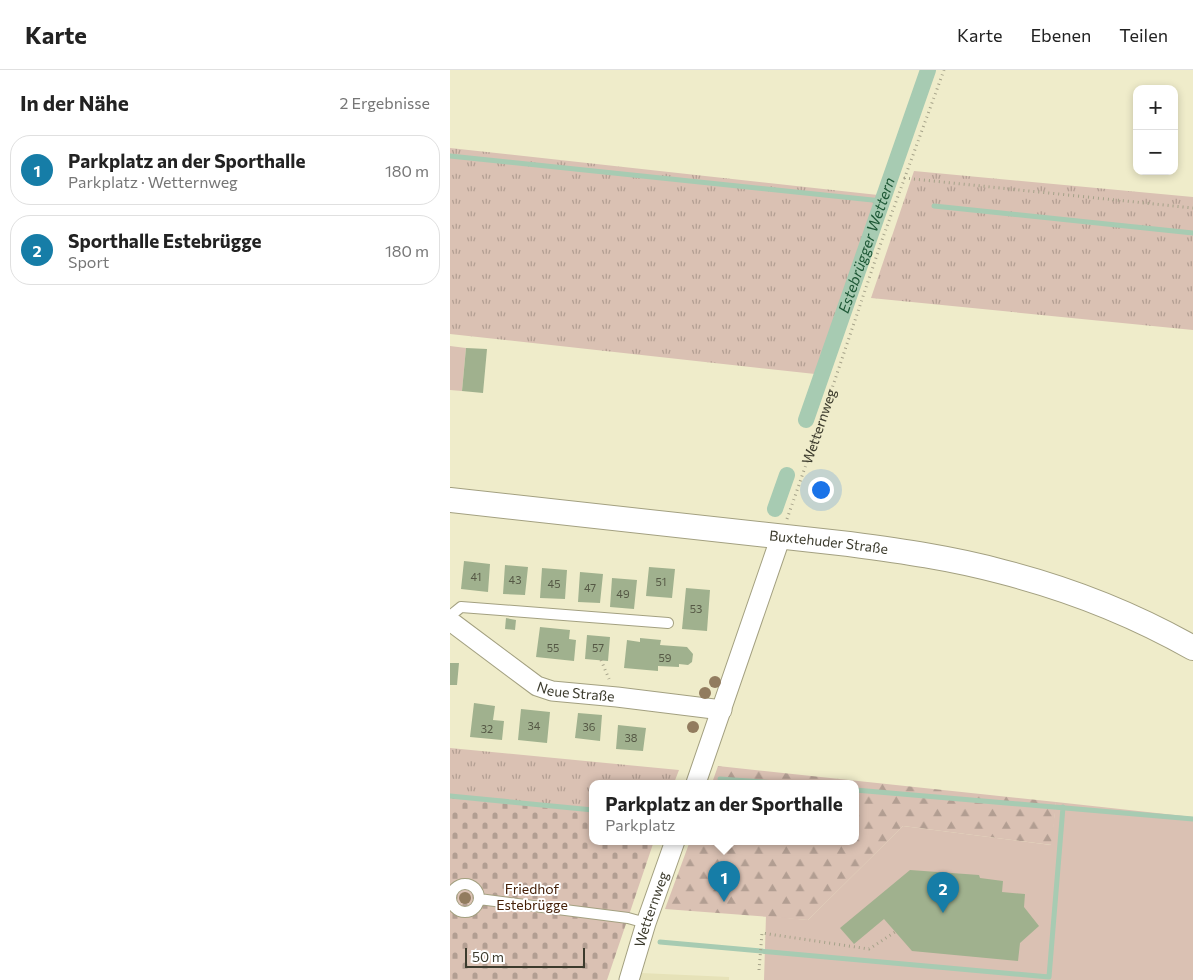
<!DOCTYPE html>
<html lang="de">
<head>
<meta charset="utf-8">
<style>
	:root { --surface:#fff; --page:#f2f2f2; --text:#222; --muted:#767676; --line:#e0e0e0; --accent:#167da7 }
	body { margin:0; font-family:Commissioner,sans-serif; background:var(--page); color:var(--text) }
	.controls { position:absolute; right:15px; top:15px; display:grid; overflow:hidden; border-radius:10px; box-shadow:0 2px 8px #0003 }
	.controls button { width:45px; height:45px; display:grid; place-items:center; padding:0; border:0; border-bottom:1px solid var(--line); background:var(--surface); color:var(--text); font:25px sans-serif }
	.scale { position:absolute; left:15px; bottom:12px; width:120px; box-sizing:border-box; padding-left:5px; border:2px solid #3c3b2d; border-top:0; font-size:14px; line-height:18px; white-space:nowrap; color:#3c3b2d; -webkit-text-stroke:4px #fff; paint-order:stroke }
	.you { position:absolute; left:370px; top:419px; width:18px; height:18px; margin:-12px; border:4px solid #fff; border-radius:50%; background:#1a73e8; box-shadow:0 0 0 8px #1a73e833 }
	.badge { display:grid; place-items:center; width:32px; height:32px; border-radius:50%; background:var(--accent); color:#fff; font-size:16px; font-weight:700 }
	.pin { position:absolute; translate:-50% -41px; filter:drop-shadow(0 1px 2px #0008) }
	.pin::after { content:''; position:absolute; top:26px; width:18px; height:15px; background:inherit; clip-path:polygon(0 0,100% 0,50% 100%) }
	.popup { position:absolute; left:139px; top:710px; width:270px; height:65px; box-sizing:border-box; display:grid; place-content:center; border-radius:10px; background:var(--surface); filter:drop-shadow(0 1px 4px #0005); font-size:16px; white-space:nowrap; color:var(--muted) }
	.popup b { font-size:19px; color:var(--text) }
	.popup::after { content:''; position:absolute; left:50%; top:100%; margin-left:-10px; border:10px solid transparent; border-top-color:var(--surface) }
	.list { margin:0; padding:0; list-style:none }
	h2 { display:flex; justify-content:space-between; align-items:center; height:65px; margin:0; padding:0 20px; font-size:21px }
	h2 small { font-size:16px; font-weight:400; color:var(--muted) }
	.list li { display:grid; grid-template-columns:32px 1fr auto; gap:15px; align-items:center; box-sizing:border-box; height:70px; margin:0 10px 10px; padding:0 10px; border:1px solid var(--line); border-radius:20px }
	.list b { display:block; font-size:19px; white-space:nowrap }
	.list p { margin:0; font-size:16px; white-space:nowrap; color:var(--muted) }
	.list em { font-size:16px; font-style:normal; color:var(--muted) }
	.map { position:relative; flex:none; width:743px; height:910px; overflow:hidden }
	header { display:flex; align-items:center; gap:30px; box-sizing:border-box; height:70px; padding:0 25px; background:var(--surface); border-bottom:1px solid var(--line) }
	header strong { font-size:24px }
	nav { display:flex; gap:28px; margin-inline-start:auto; font-size:18px }
	main { display:flex }
	aside { flex:1; background:var(--surface) }
	.map>svg:first-child { display:block }
	.built { fill:#e6e2b8 }
	.grass { fill:url(#grass-tufts) }
	.forest { fill:url(#forest-firs) }
	.cemetery { fill:url(#cemetery-stones) }
	.green { fill:#dac1b3 }
	.lines { fill:none; stroke-linecap:round; stroke-linejoin:round }
	.stream { stroke:#a7cbb2; stroke-width:5 }
	.canal { stroke:#a7cbb2; stroke-width:16 }
	.building { fill:#a0b18e }
	.service-casing { stroke:#a3a080; stroke-width:12 }
	.minor-casing { stroke:#a3a080; stroke-width:21 }
	.tertiary-casing { stroke:#a3a080; stroke-width:26 }
	.path { stroke:#a5a289; stroke-width:3; stroke-dasharray:1 4; stroke-linecap:butt }
	.service { stroke:#fff; stroke-width:10 }
	.minor { stroke:#fff; stroke-width:19 }
	.tertiary { stroke:#fff; stroke-width:24 }
	.tree { fill:#927c5f }
	.labels { text-anchor:middle; stroke-width:4; stroke-linejoin:round; paint-order:stroke }
	.number-label { font-size:11px; fill:#555845 }
	.street-label { font-size:14px; fill:#3c3b2d; stroke:#fff }
	.park-label { font-size:14px; fill:#452008; stroke:#fff }
	.water-label { font-size:15px; font-style:italic; fill:#1e5836; stroke:#fff }
</style>
</head>
<body>
<header>
<strong>Karte</strong>
<nav><a>Karte</a><a>Ebenen</a><a>Teilen</a></nav>
</header>
<main>
<aside>
<h2>In der Nähe<small>2 Ergebnisse</small></h2>
<ul class="list">
<li><span class="badge">1</span><div><b>Parkplatz an der Sporthalle</b><p>Parkplatz · Wetternweg</p></div><em>180 m</em></li>
<li><span class="badge">2</span><div><b>Sporthalle Estebrügge</b><p>Sport</p></div><em>180 m</em></li>
</ul>
</aside>
<div class="map">
<svg width="743" height="910" viewBox="0 0 743 910">
	<defs>
		<pattern id="grass-tufts" width="24" height="20" patternUnits="userSpaceOnUse" patternTransform="scale(1.25)"><rect width="24" height="20" fill="#dac1b3"/><path d="M3 7l-1-3M5 7V3M7 7l1-3M15 17l-1-3M17 17v-4M19 17l1-3" fill="none" stroke="#b29e92"/></pattern>
		<pattern id="forest-firs" width="22" height="20" patternUnits="userSpaceOnUse" patternTransform="scale(1.25)"><rect width="22" height="20" fill="#dac1b3"/><path d="M5 1l3.5 6h-7zM16 11l3.5 6h-7z" fill="#b29e92"/></pattern>
		<pattern id="cemetery-stones" width="16" height="16" patternUnits="userSpaceOnUse" patternTransform="scale(1.25)"><rect width="16" height="16" fill="#dac1b3"/><path d="M2 7V4a2 2 0 0 1 4 0v3zM10 15v-3a2 2 0 0 1 4 0v3z" fill="#b29e92"/></pattern>
	</defs>
	<rect width="100%" height="100%" fill="#efecca"/>
	<path class="built" d="M191,903L279,907V910H189Z"/>
	<path class="grass" d="M0,78L428,125L365,304L0,264Z
		M464,101L743,127V260L421,228Z
		M0,678L229,700L224,713H143V740L0,726Z"/>
	<path class="forest" d="M268,696L606,732L602,775L453,756L358,850L215,839L240,771H405V713H262Z"/>
	<path class="cemetery" d="M0,726L143,740V771H204L157,910H0Z"/>
	<path class="green" d="M0,276L16,278L12,321L0,320Z
		M606,732L743,747V910H314L316,846L358,850L453,756L601,775Z"/>
	<g class="lines">
		<path class="stream" d="M0,86L432,131
			M484,136L743,163
			M270,709L327,713
			M405,720L743,749
			M0,726L143,740
			M210,872L599,907L613,737"/>
		<g class="canal">
			<path id="s1" d="M356,350L478,0"/>
			<path d="M325,439L337,405"/>
		</g>
	</g>
	<path class="building" d="M16,278L37,279L33,323L12,321Z
		M14,491L40,494L38,522L11,519Z
		M55,495L78,497L75,525L53,524Z
		M199,497L225,499L222,528L196,526Z
		M92,498L117,500L115,529L90,528Z
		M130,502L153,504L150,533L128,532Z
		M162,508L187,510L184,539L160,537Z
		M236,518L260,520L257,561L232,559Z
		M56,548L66,550L65,560L55,559Z
		M90,557L120,560L119,569L126,570L124,591L86,587Z
		M137,565L160,567L158,591L135,589Z
		M190,568L211,570L210,575L237,577L243,584L242,592L238,595L229,594V597L208,596V601L174,598L177,570L190,572Z
		M0,593H9L7,615H0Z
		M24,633L45,636L43,650L54,651L52,670L20,667Z
		M71,639L100,642L97,673L68,670Z
		M128,643L152,645L150,671L125,668Z
		M168,655L196,658L193,681L166,679Z
		M460,800L529,805L530,808L553,811L552,822L575,824L574,837L589,856L570,873L568,891L462,881L434,849L404,874L390,858Z"/>
	<g class="lines">
		<defs>
			<path id="service" d="M0,546L11,537L218,553
				M1 828a14 14 0 1 1 28 0a14 14 0 1 1-28 0Z
				M29,829L178,848L196,853"/>
			<g id="minor">
				<path id="s3" d="M0,551L87,616L102,621L167,627L272,640"/>
				<path d="M246,713L331,466"/>
				<path id="s4" d="M179,910L196,853L225,771"/>
			</g>
			<g id="tertiary">
				<path id="s5" d="M0,430L399,474C451,481 502,488 553,502C619,519 683,544 743,578"/>
			</g>
		</defs>
		<use href="#service" class="service-casing"/>
		<use href="#minor" class="minor-casing"/>
		<use href="#tertiary" class="tertiary-casing"/>
		<g class="path">
			<path d="M454,108L743,138"/>
			<path id="s2" d="M337,449L366,366L432,170L494,0"/>
			<path d="M151,590L159,609"/>
			<path d="M309,900L312,863L419,879L445,862"/>
		</g>
		<use href="#service" class="service"/>
		<use href="#minor" class="minor"/>
		<use href="#tertiary" class="tertiary"/>
	</g>
	<g class="tree">
		<circle cx="265" cy="612" r="6"/>
		<circle cx="255" cy="623" r="6"/>
		<circle cx="243" cy="657" r="6"/>
		<circle cx="15" cy="828" r="6"/>
	</g>
	<g class="labels">
		<g class="number-label">
			<text x="26" y="511">41</text>
			<text x="65" y="514">43</text>
			<text x="211" y="516">51</text>
			<text x="104" y="518">45</text>
			<text x="140" y="522">47</text>
			<text x="173" y="528">49</text>
			<text x="246" y="543">53</text>
			<text x="103" y="582">55</text>
			<text x="148" y="582">57</text>
			<text x="215" y="592">59</text>
			<text x="84" y="660">34</text>
			<text x="139" y="661">36</text>
			<text x="37" y="663">32</text>
			<text x="181" y="672">38</text>
		</g>
		<g class="street-label">
			<text dy="5" stroke="none"><textPath href="#s2" startOffset="98">Wetternweg</textPath></text>
			<text dy="5" stroke="none"><textPath href="#s5" startOffset="381">Buxtehuder Straße</textPath></text>
			<text dy="5" stroke="none"><textPath href="#s3" startOffset="148">Neue Straße</textPath></text>
			<text dy="5" stroke="none"><textPath href="#s4" startOffset="74">Wetternweg</textPath></text>
		</g>
		<g class="park-label">
			<text x="82" y="824">Friedhof<tspan x="82" dy="16">Estebrügge</tspan></text>
		</g>
		<g class="water-label">
			<text dy="5" stroke="none"><textPath href="#s1" startOffset="185">Estebrügger Wettern</textPath></text>
		</g>
	</g>
</svg>
<div class="controls">
<button>+</button>
<button>−</button>
</div>
<div class="scale">50 m</div>
<div class="you"></div>
<div class="pin badge" style="left:274px;top:832px">1</div>
<div class="popup"><b>Parkplatz an der Sporthalle</b>Parkplatz</div>
<div class="pin badge" style="left:493px;top:843px">2</div>
</div>
</main>
</body>
</html>
